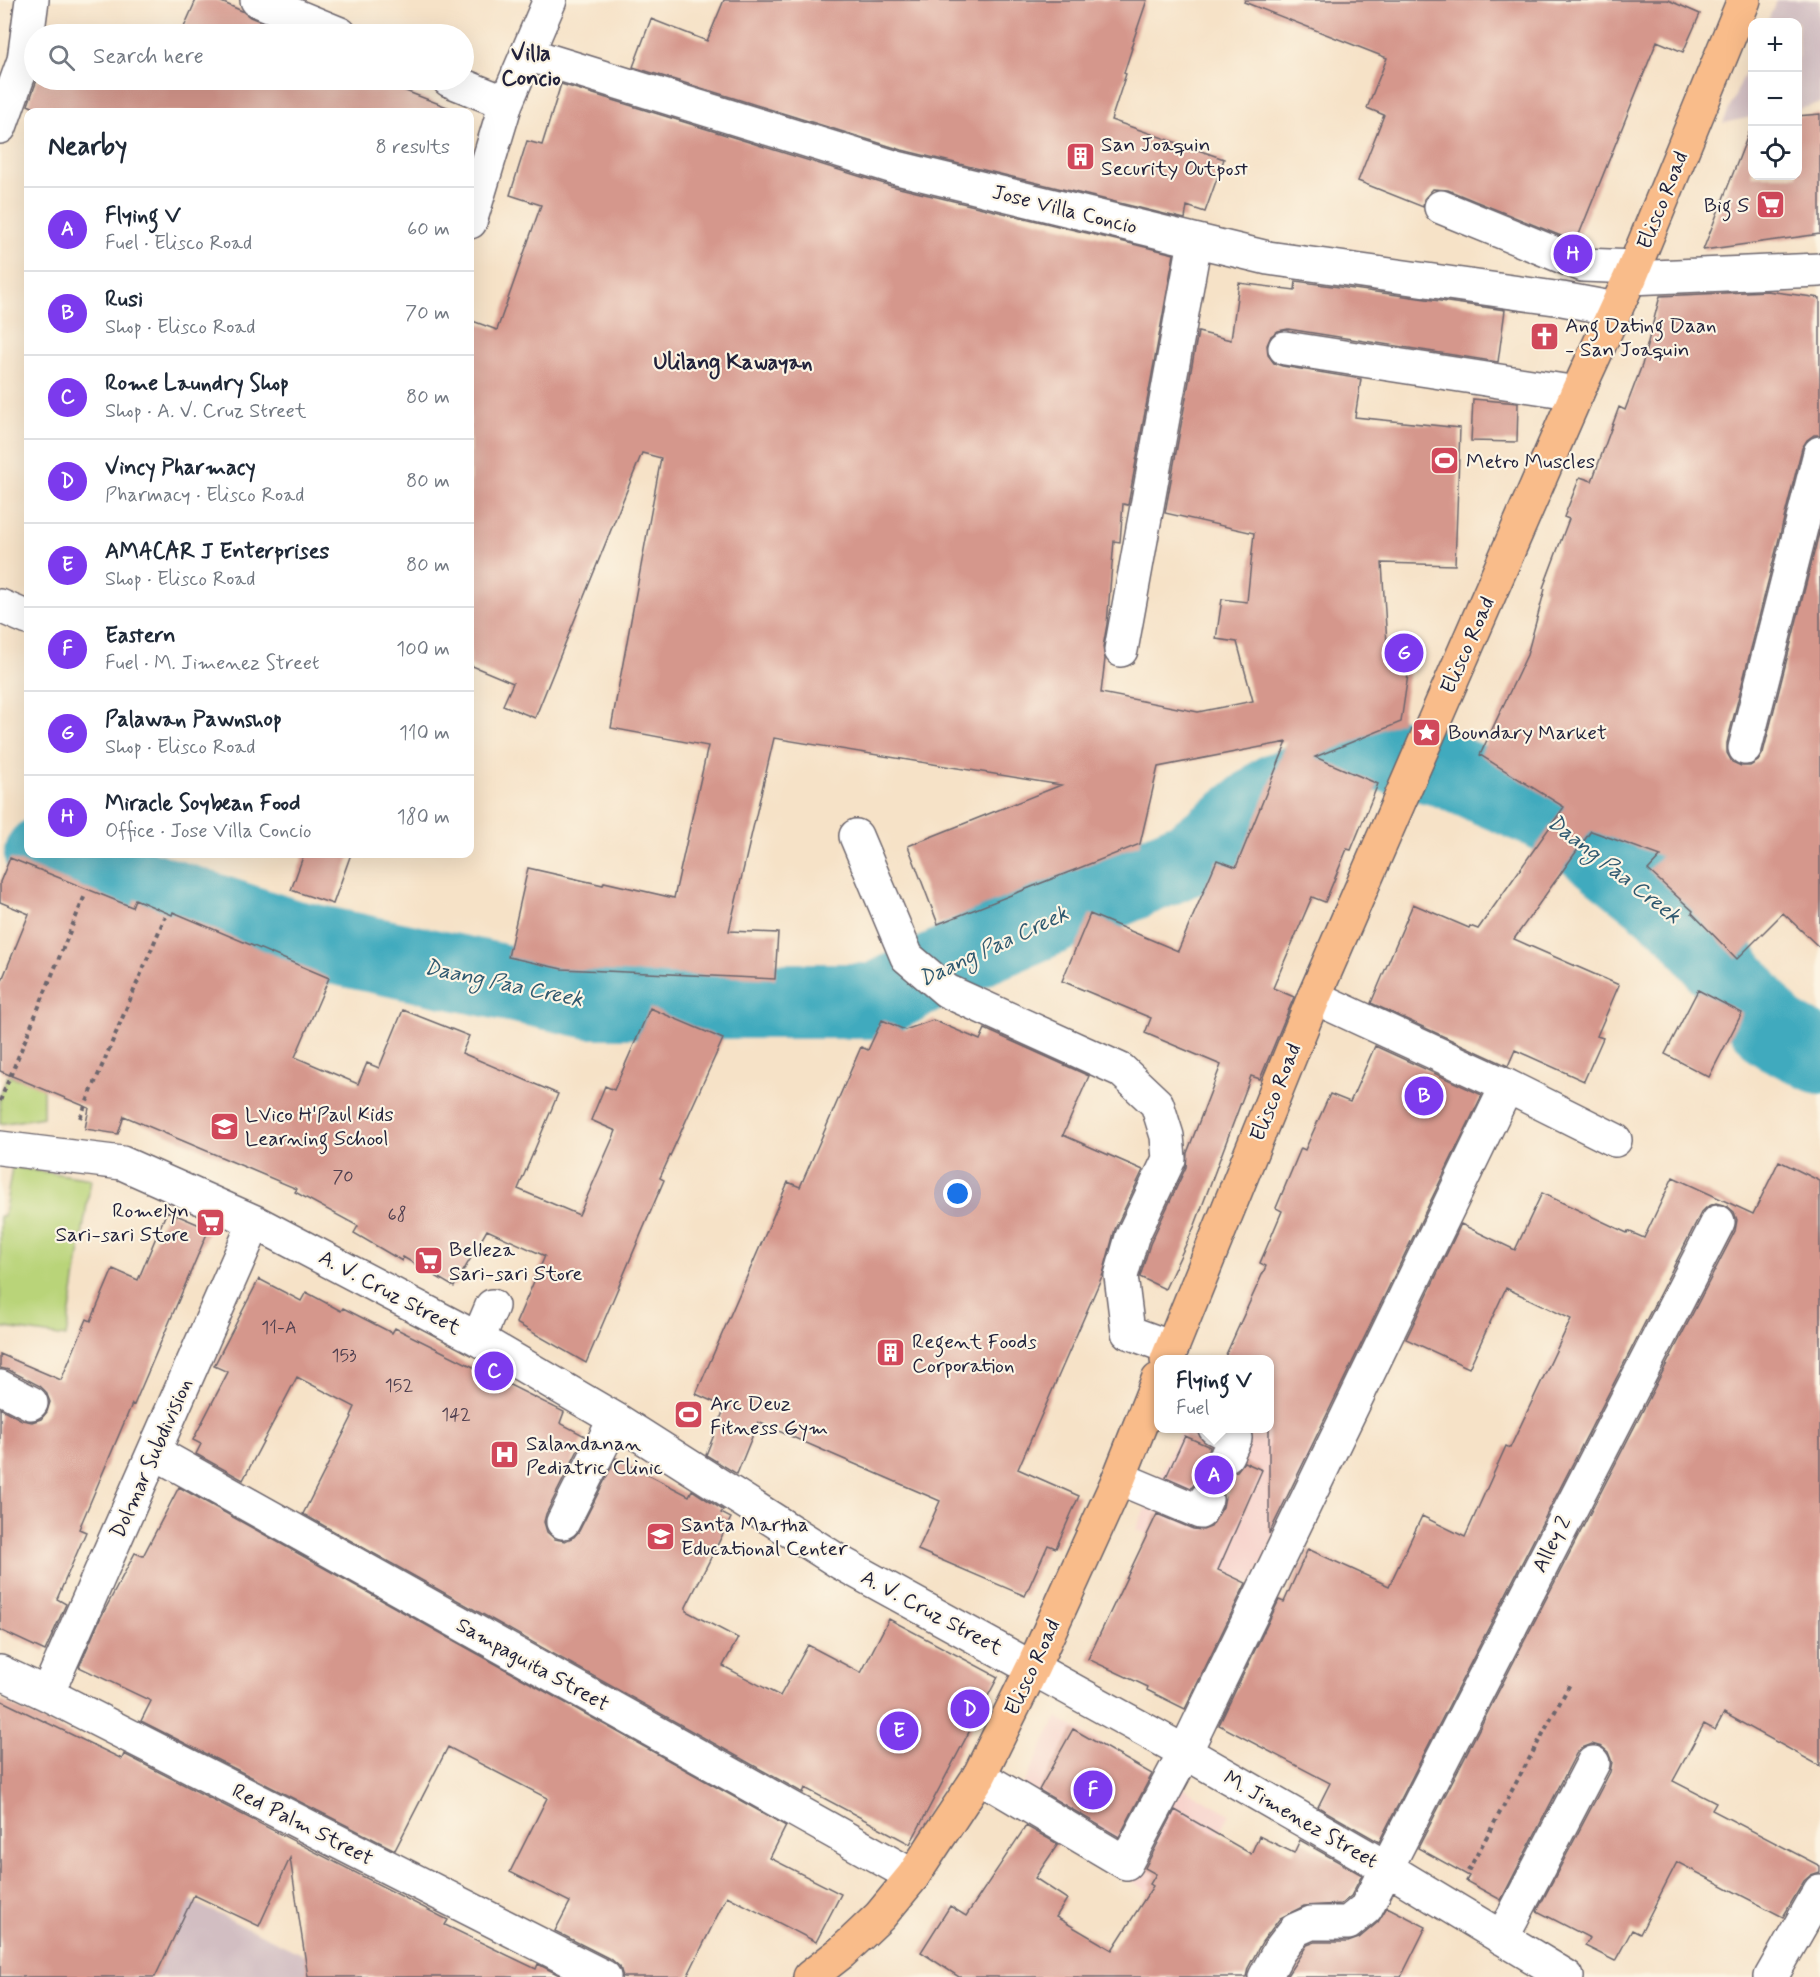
<!DOCTYPE html>
<html lang="en">
<head>
<meta charset="utf-8">
<style>
	:root { --surface:#fff; --page:#f6f6f7; --text:#1f2937; --muted:#747a83; --line:#e0e1e3; --accent:#7c3aed }
	body { margin:0; font-family:Mynerve,sans-serif; background:var(--page); color:var(--text) }
	.controls { position:absolute; right:18px; top:18px; display:grid; overflow:hidden; border-radius:12px; box-shadow:0 6px 24px #0002 }
	.controls button { width:54px; height:54px; display:grid; place-items:center; padding:0; border:0; border-bottom:2px solid var(--line); background:var(--surface); color:var(--text); font:30px sans-serif }
	.you { position:absolute; left:958px; top:1194px; width:21px; height:21px; margin:-15px; border:4px solid #fff; border-radius:50%; background:#1a73e8; box-shadow:0 0 0 9px #1a73e833 }
	.badge { display:grid; place-items:center; width:39px; height:39px; border-radius:50%; background:var(--accent); color:#fff; font-size:20px; font-weight:700 }
	.pin { position:absolute; translate:-50% -50%; border:3px solid #fff; box-shadow:0 2px 6px #0006 }
	.popup { position:absolute; left:1154px; top:1355px; width:120px; height:78px; box-sizing:border-box; display:grid; place-content:center; border-radius:12px; background:var(--surface); filter:drop-shadow(0 2px 4px #0005); font-size:20px; white-space:nowrap; color:var(--muted) }
	.popup b { font-size:22px; color:var(--text) }
	.popup::after { content:''; position:absolute; left:50%; top:100%; margin-left:-12px; border:12px solid transparent; border-top-color:var(--surface) }
	.list { margin:0; padding:0; list-style:none }
	h2 { display:flex; justify-content:space-between; align-items:center; height:78px; margin:0; padding:0 24px; font-size:26px }
	h2 small { font-size:20px; font-weight:400; color:var(--muted) }
	.list li { display:grid; grid-template-columns:39px 1fr auto; gap:18px; align-items:center; box-sizing:border-box; height:84px; padding:0 24px; border-top:2px solid var(--line) }
	.list b { display:block; font-size:22px; white-space:nowrap }
	.list p { margin:0; font-size:20px; white-space:nowrap; color:var(--muted) }
	.list em { font-size:20px; font-style:normal; color:var(--muted) }
	.icon { flex:none; width:33px; height:33px; fill:none; stroke:currentColor; stroke-width:2; stroke-linecap:round; stroke-linejoin:round }
	.map { position:relative; flex:none; width:1820px; height:1977px; overflow:hidden }
	.search { position:absolute; background:var(--surface); box-shadow:0 6px 24px #0002; left:24px; top:24px; width:450px; height:66px; display:flex; align-items:center; gap:15px; box-sizing:border-box; padding:0 21px; border-radius:33px; color:var(--muted); font-size:22px }
	.panel { position:absolute; background:var(--surface); box-shadow:0 6px 24px #0002; left:24px; top:108px; width:450px; height:750px; border-radius:12px }
	.map>svg:first-child { display:block }
	.built { fill:#f7d0ca }
	.industrial { fill:#d2bec2 }
	.green { fill:#b9d479; stroke:#6e7b5a; stroke-width:1.5 }
	.lines { fill:none; stroke-linecap:round; stroke-linejoin:round }
	.river { stroke:#3faabe; stroke-width:76 }
	.building { fill:#d5978c }
	.minor-tunnel { stroke:#ccbcab; stroke-width:33; stroke-dasharray:33 16; stroke-linecap:butt }
	.minor-casing { stroke:#6c656c; stroke-width:36 }
	.major-casing { stroke:#6c656c; stroke-width:36 }
	.path { stroke:#6c656c; stroke-width:4; stroke-dasharray:4.5 4.5; stroke-linecap:butt }
	.minor { stroke:#fff; stroke-width:33 }
	.major { stroke:#f9bc8a; stroke-width:33 }
	.labels { text-anchor:middle; stroke-width:4.5; stroke-linejoin:round; paint-order:stroke }
	.number-label { font-size:18px; fill:#4f3f4f }
	.poi-label { font-size:21px; fill:#22223b; stroke:#fcf5e5; text-anchor:start }
	.street-label { font-size:21px; fill:#22223b; stroke:#fcf5e5 }
	.neighbourhood-label { font-size:22px; font-weight:bold; fill:#22223b; stroke:#fcf5e5 }
	.water-label { font-size:22px; font-style:italic; fill:#2e586f; stroke:#fcf5e5 }
</style>
</head>
<body>
<div class="map">
<svg width="1820" height="1977" viewBox="0 0 1820 1977">
	<rect width="100%" height="100%" fill="#fcf5e5"/>
	<filter id="ink" filterUnits="userSpaceOnUse"><feTurbulence type="fractalNoise" baseFrequency=".0167" numOctaves="2"/><feDisplacementMap in="SourceGraphic" scale="12" xChannelSelector="R" yChannelSelector="G"/><feConvolveMatrix kernelMatrix="1 2 1 2 8 2 1 2 1" color-interpolation-filters="sRGB"/></filter>
	<filter id="wash" filterUnits="userSpaceOnUse"><feTurbulence type="fractalNoise" baseFrequency=".008" numOctaves="4" result="noise"/><feDisplacementMap in="SourceGraphic" scale="24" xChannelSelector="R" yChannelSelector="G"/><feGaussianBlur stdDeviation="1.35" result="paint"/><feColorMatrix in="noise" values="0 0 0 0 0 0 0 0 0 0 0 0 0 0 0 0 0 1.4 0 .05"/><feComposite in="paint" operator="in"/></filter>
	<g filter="url(#wash)">
		<rect width="100%" height="100%" fill="#f6e2c7"/>
		<path class="built" d="M1270,1428L1315,1448L1252,1584L1136,1529L1181,1429Z
			M1057,1718L1230,1814L1177,1909L1012,1807Z"/>
		<path class="industrial" d="M1777,0H1820V104L1798,109V22H1767Z
			M1752,57V117L1723,123Z
			M80,1847L349,1977H17Z"/>
		<path class="green" d="M8,1076L43,1085V1117L0,1124V1095Z
			M12,1167L91,1179L66,1337L0,1327V1216H4Z"/>
		<g class="lines">
			<path class="river" d="M42,854L290,937L591,1001H876L975,950L1193,856L1276,791L1376,751L1446,770L1556,818L1685,921L1775,1033L1820,1056"/>
		</g>
		<g id="blocks">
			<path class="building" d="M196,0H217L242,11L250,17L292,34H181Z
				M724,0H1147L1131,47L1132,48L1124,73L1126,74L1111,120L1224,159L1205,212L1187,206L1185,219L902,150L633,67L651,19L707,41Z
				M1245,0H1668L1700,14L1683,52L1657,41L1576,242L1448,190L1433,189L1424,199L1423,207L1358,181L1384,115L1367,108L1387,58L1244,2Z
				M37,80H377L455,110V112H43L28,105Z
				M561,84L891,186L1174,254L1128,505L1123,504L1120,542L1114,541L1107,624L1103,647L1105,659L1101,693L1198,712L1253,701L1237,642L1216,639L1222,599L1247,602L1254,533L1165,513L1198,332L1231,340L1239,283L1295,290L1296,281L1505,310L1498,362L1288,329L1278,331L1271,336L1267,345L1268,355L1274,363L1282,366L1361,379L1355,417L1460,428L1455,565L1382,563L1387,644L1413,641L1401,722L1315,757L1378,784L1351,850L1347,849L1325,902L1312,897L1273,988L1294,997L1260,1079L1251,1076L1195,1225L1165,1289L1140,1277L1150,1244L1186,1167L1187,1153L1221,1065L1145,1033L1151,1018L1062,981L1090,914L1178,951L1217,860L1236,867L1287,742L1158,767L1140,844L938,924L908,846L1061,785L774,738L729,931L778,933L775,979L562,969L508,957L528,868L603,885L604,882L674,898L708,746L611,728L661,458L642,453L535,718L503,705L513,683L470,665V320L497,330L541,205L510,195L527,141L542,145Z
				M1820,114V234L1703,250L1752,125V176H1797V116Z
				M1767,291L1820,298V435H1814L1807,440L1802,448L1727,743V753L1732,762L1741,766H1750L1758,761L1763,753L1820,529V948L1783,913L1737,959L1692,913L1693,911L1648,870L1661,856L1591,831L1514,939L1619,985L1597,1036L1603,1038L1584,1081L1515,1050L1508,1066L1371,1003L1413,904L1469,928L1470,926L1478,929L1564,807L1480,755L1527,655L1545,589L1543,588L1569,519L1564,517L1580,477L1592,481L1619,407L1625,410L1642,365L1660,296Z
				M1473,399L1518,403L1517,442L1471,441Z
				M304,854H351L333,904L291,890Z
				M10,858L132,907L135,899L172,915L173,912L329,978L295,1057L358,1084L367,1063L379,1068L403,1010L469,1036L462,1053L558,1094L518,1189L579,1215L616,1131L591,1120L605,1086L614,1090L650,1008L723,1039L660,1178L664,1180L586,1363L516,1323L545,1256L487,1230L454,1287L403,1257L402,1261L354,1233L358,1226L295,1192L297,1189L124,1116L118,1134L85,1129L89,1108L0,1071V985L29,914L0,902V882Z
				M1698,990L1742,1013L1709,1077L1665,1054Z
				M882,1020L905,1030L933,1020L980,1040L985,1029L1089,1076L1063,1135L1143,1170L1115,1229L1103,1274L1018,1469L1079,1496L1056,1548L1048,1545L1025,1596L918,1550L940,1501L758,1422L737,1474L706,1455L725,1407L696,1394L788,1182L800,1187L861,1047L868,1050Z
				M1375,1046L1482,1095L1269,1534V1359H1224L1266,1266L1260,1263L1282,1211L1276,1208L1301,1148L1305,1150L1330,1094L1350,1102Z
				M1779,1161L1820,1181V1766L1724,1713L1715,1730L1704,1724L1673,1781L1716,1803L1712,1810L1820,1866V1872L1811,1875L1804,1881L1783,1917L1677,1862L1640,1934L1632,1930L1615,1961L1585,1946L1590,1938L1537,1911L1610,1772L1612,1762L1608,1752L1602,1747L1592,1744L1582,1748L1576,1754L1501,1900L1466,1881L1469,1876L1418,1848L1735,1231L1737,1220L1734,1212L1727,1206L1716,1203L1707,1207L1701,1213L1379,1842L1318,1807L1330,1783L1219,1725L1279,1600L1284,1602L1308,1549L1389,1586L1422,1516L1465,1537L1506,1446L1510,1448L1571,1319L1506,1288L1469,1368L1406,1339L1461,1224L1515,1250L1542,1193L1627,1233L1628,1231L1644,1238L1673,1177L1753,1214Z
				M167,1211L209,1229L134,1405L132,1404L79,1529L86,1532L57,1599L66,1604L45,1651L0,1630V1408L22,1420L32,1422L41,1419L47,1412L50,1402L46,1392L40,1386L9,1370L0,1368V1354L61,1380L87,1319L91,1321L113,1269L138,1280Z
				M259,1279L301,1301L306,1292L341,1311L343,1308L392,1333L395,1328L564,1412L560,1423L585,1436L546,1514L544,1522L547,1532L555,1539L565,1541L574,1537L579,1531L616,1458L689,1496L692,1490L723,1510L721,1513L731,1518L686,1607V1611L738,1638L723,1666L780,1696L808,1645L861,1673L889,1619L998,1677L910,1844L805,1788L803,1793L303,1514L352,1417L351,1416L355,1407L297,1377L243,1480L196,1454L201,1444L193,1440L228,1372L214,1366Z
				M1185,1436L1210,1447L1208,1456L1211,1465L1220,1472L1228,1474L1237,1471L1244,1462L1262,1470L1218,1570L1246,1583L1185,1709L1147,1690L1148,1687L1088,1659L1157,1514L1193,1529L1203,1530L1211,1527L1223,1507L1225,1497L1221,1488L1214,1482L1204,1480L1196,1483L1191,1488L1166,1477Z
				M179,1487L786,1826L770,1858L841,1894L816,1942L727,1896L687,1977H623L620,1967L612,1960L555,1931L570,1902L510,1872L547,1798L448,1747L395,1850L141,1721L151,1701L79,1667L100,1619L135,1553L143,1556Z
				M0,1700L122,1759L124,1754L448,1920L445,1925L536,1969L538,1964L563,1977H308L290,1858L259,1926L194,1895L155,1977H0Z
				M1073,1729L1152,1774L1119,1837L1039,1790Z
				M1175,1810L1251,1854L1259,1836L1294,1853L1300,1840L1362,1875L1351,1896L1341,1904L1304,1906L1280,1918L1262,1942L1248,1968L1246,1977H959L921,1952L950,1906L966,1916L1026,1826L1058,1844L1035,1878L1067,1899L1056,1917L1112,1950L1153,1886L1150,1884L1156,1874L1145,1868Z
				M1387,1907L1426,1927L1401,1977H1286L1307,1945L1315,1942H1348L1359,1938L1378,1922Z"/>
		</g>
	</g>
	<g filter="url(#ink)">
		<use href="#blocks" fill-opacity="0" stroke="#6c656c" stroke-width="1.5"/>
		<g class="lines">
			<path class="minor-tunnel" d="M1206,1499L1227,1455"/>
			<defs>
				<path id="minor" d="M257,0L340,34
					M527,54L897,168L1268,258L1562,299L1616,309
					M449,80L506,103
					M0,127L24,60L32,0
					M1441,207L1583,265L1635,267
					M470,222L506,103L550,0
					M1630,278L1820,270
					M1285,348L1577,393
					M0,606L28,618
					M1121,650L1195,241
					M1745,748L1820,453
					M856,836L907,957L947,991L1121,1070L1157,1104L1167,1136L1169,1159L1132,1237L1121,1276L1128,1332L1172,1348
					M1314,997L1507,1086L1615,1140
					M0,1148L122,1163L255,1222L478,1339L615,1419L841,1563L1185,1752L1385,1867L1567,1977
					M478,1339L492,1306
					M0,1387L31,1403
					M1215,1428L1235,1438L1227,1455
					M154,1452L913,1876
					M1119,1478L1200,1512L1206,1499
					M563,1522L615,1419
					M0,1672L47,1694L604,1977
					M47,1694L255,1222
					M979,1776L1126,1863L1185,1752L1507,1086
					M1502,1938L1593,1763
					M1265,1977L1279,1951L1295,1930L1311,1923H1348L1366,1908L1718,1222
					M1771,1977L1820,1891"/>
				<path id="major" d="M1167,1360L1314,997L1577,393L1630,278L1744,0
					M810,1977L842,1952L880,1916L913,1876L979,1776L1033,1667L1119,1478L1158,1380"/>
			</defs>
			<use href="#minor" class="minor-casing"/>
			<use href="#major" class="major-casing"/>
			<path class="path" d="M0,1101L85,895
				M80,1118L165,917
				M1468,1871L1570,1684"/>
			<use href="#minor" class="minor"/>
			<use href="#major" class="major"/>
		</g>
	</g>
	<defs>
		<symbol id="building-square" viewBox="-11 -11 22 22"><rect x="-9" y="-9" width="18" height="18" rx="4" fill="#d1495b" stroke="#fcf5e5"/><path d="M-4-6H4V6H1V3H-1V6H-4ZM-2.5-4.3h1.7v1.8h-1.7ZM.8-4.3h1.7v1.8H.8ZM-2.5-1h1.7V.8h-1.7ZM.8-1h1.7V.8H.8Z" fill="#fff"/></symbol>
		<symbol id="supermarket-square" viewBox="-11 -11 22 22"><rect x="-9" y="-9" width="18" height="18" rx="4" fill="#d1495b" stroke="#fcf5e5"/><path d="M-6-5.5h2.5l.6 2H6L4.5 2H-2.5L-4.4-4H-6ZM-1.5 3.2a1.3 1.3 0 1 0 .1 0ZM3 3.2a1.3 1.3 0 1 0 .1 0Z" fill="#fff"/></symbol>
		<symbol id="church-square" viewBox="-11 -11 22 22"><rect x="-9" y="-9" width="18" height="18" rx="4" fill="#d1495b" stroke="#fcf5e5"/><path d="M-1.2-6h2.4v3.5h3.3v2.4h-3.3V6h-2.4V-.1h-3.3v-2.4h3.3Z" fill="#fff"/></symbol>
		<symbol id="stadium-square" viewBox="-11 -11 22 22"><rect x="-9" y="-9" width="18" height="18" rx="4" fill="#d1495b" stroke="#fcf5e5"/><path d="M0-5a6.5 5 0 1 0 0 10a6.5 5 0 1 0 0-10ZM-3.5-1.8h7v3.6h-7Z" fill="#fff"/></symbol>
		<symbol id="sight-square" viewBox="-11 -11 22 22"><rect x="-9" y="-9" width="18" height="18" rx="4" fill="#d1495b" stroke="#fcf5e5"/><path d="M0-6L1.8-2.2L6-1.7L2.9 1.2L3.7 5.4L0 3.3L-3.7 5.4L-2.9 1.2L-6-1.7L-1.8-2.2Z" fill="#fff"/></symbol>
		<symbol id="school-square" viewBox="-11 -11 22 22"><rect x="-9" y="-9" width="18" height="18" rx="4" fill="#d1495b" stroke="#fcf5e5"/><path d="M0-5L7-2L0 1L-7-2ZM-4 1L0 2.5L4 1V4Q0 6-4 4Z" fill="#fff"/></symbol>
		<symbol id="hospital-square" viewBox="-11 -11 22 22"><rect x="-9" y="-9" width="18" height="18" rx="4" fill="#d1495b" stroke="#fcf5e5"/><path d="M-5-5h3v3.5h4V-5h3V5h-3V1.5h-4V5h-3Z" fill="#fff"/></symbol>
	</defs>
	<g fill-rule="evenodd">
		<use href="#building-square" x="1064" y="140" width="33" height="33"/>
		<use href="#supermarket-square" x="1754" y="188" width="33" height="33"/>
		<use href="#church-square" x="1528" y="320" width="33" height="33"/>
		<use href="#stadium-square" x="1428" y="444" width="33" height="33"/>
		<use href="#sight-square" x="1410" y="716" width="33" height="33"/>
		<use href="#school-square" x="208" y="1110" width="33" height="33"/>
		<use href="#supermarket-square" x="194" y="1206" width="33" height="33"/>
		<use href="#supermarket-square" x="412" y="1244" width="33" height="33"/>
		<use href="#building-square" x="874" y="1336" width="33" height="33"/>
		<use href="#stadium-square" x="672" y="1398" width="33" height="33"/>
		<use href="#hospital-square" x="488" y="1438" width="33" height="33"/>
		<use href="#school-square" x="644" y="1520" width="33" height="33"/>
	</g>
	<g class="labels">
		<g class="number-label">
			<text x="343" y="1182">70</text>
			<text x="397" y="1220">68</text>
			<text x="279" y="1333">11-A</text>
			<text x="344" y="1361">153</text>
			<text x="399" y="1391">152</text>
			<text x="456" y="1420">142</text>
		</g>
		<g class="poi-label">
			<text x="1101" y="151">San Joaquin<tspan x="1101" dy="24">Security Outpost</tspan></text>
			<text x="1749" y="212" text-anchor="end">Big S</text>
			<text x="1565" y="332">Ang Dating Daan<tspan x="1565" dy="24">- San Joaquin</tspan></text>
			<text x="1466" y="468">Metro Muscles</text>
			<text x="1448" y="739">Boundary Market</text>
			<text x="245" y="1121">LVico H'Paul Kids<tspan x="245" dy="24">Learning School</tspan></text>
			<text x="189" y="1217" text-anchor="end">Romelyn<tspan x="189" dy="24">Sari-sari Store</tspan></text>
			<text x="449" y="1256">Belleza<tspan x="449" dy="24">Sari-sari Store</tspan></text>
			<text x="912" y="1348">Regent Foods<tspan x="912" dy="24">Corporation</tspan></text>
			<text x="710" y="1410">Arc Deuz<tspan x="710" dy="24">Fitness Gym</tspan></text>
			<text x="526" y="1450">Salandanan<tspan x="526" dy="24">Pediatric Clinic</tspan></text>
			<text x="681" y="1531">Santa Martha<tspan x="681" dy="24">Educational Center</tspan></text>
		</g>
		<g class="street-label">
			<text transform="translate(1662 200) rotate(-68)" y="7">Elisco Road</text>
			<text transform="translate(1065 209) rotate(14)" y="7">Jose Villa Concio</text>
			<text transform="translate(1467 645) rotate(-66)" y="7">Elisco Road</text>
			<text transform="translate(1275 1092) rotate(-68)" y="7">Elisco Road</text>
			<text transform="translate(390 1292) rotate(28)" y="7">A. V. Cruz Street</text>
			<text transform="translate(151 1458) rotate(-66)" y="7">Dolmar Subdivision</text>
			<text transform="translate(1551 1544) rotate(-63)" y="7">Alley 2</text>
			<text transform="translate(932 1612) rotate(28)" y="7">A. V. Cruz Street</text>
			<text transform="translate(533 1664) rotate(29)" y="7">Sampaguita Street</text>
			<text transform="translate(1032 1667) rotate(-65)" y="7">Elisco Road</text>
			<text transform="translate(1301 1819) rotate(30)" y="7">M. Jimenez Street</text>
			<text transform="translate(303 1824) rotate(27)" y="7">Red Palm Street</text>
		</g>
		<g class="neighbourhood-label">
			<text x="531" y="60">Villa<tspan x="531" dy="25">Concio</tspan></text>
			<text x="733" y="369">Ulilang Kawayan</text>
		</g>
		<g class="water-label">
			<text transform="translate(1615 868) rotate(38)" y="8">Daang Paa Creek</text>
			<text transform="translate(993 945) rotate(-25)" y="8">Daang Paa Creek</text>
			<text transform="translate(504 982) rotate(12)" y="8">Daang Paa Creek</text>
		</g>
	</g>
</svg>
<div class="controls">
<button>+</button>
<button>−</button>
<button><svg class="icon" aria-label="locate" viewBox="0 0 24 24"><circle cx="12" cy="12" r="6"/><path d="M12 2v4M12 18v4M2 12h4M18 12h4"/></svg></button>
</div>
<div class="you"></div>
<div class="pin badge" style="left:1214px;top:1475px">A</div>
<div class="popup"><b>Flying V</b>Fuel</div>
<div class="pin badge" style="left:1424px;top:1096px">B</div>
<div class="pin badge" style="left:494px;top:1371px">C</div>
<div class="pin badge" style="left:970px;top:1709px">D</div>
<div class="pin badge" style="left:899px;top:1731px">E</div>
<div class="pin badge" style="left:1093px;top:1790px">F</div>
<div class="pin badge" style="left:1404px;top:653px">G</div>
<div class="pin badge" style="left:1573px;top:254px">H</div>
<div class="search"><svg class="icon" aria-label="search" viewBox="0 0 24 24"><circle cx="10" cy="10" r="6"/><path d="M15 15l6 6"/></svg>Search here</div>
<section class="panel">
<h2>Nearby<small>8 results</small></h2>
<ul class="list">
<li><span class="badge">A</span><div><b>Flying V</b><p>Fuel · Elisco Road</p></div><em>60 m</em></li>
<li><span class="badge">B</span><div><b>Rusi</b><p>Shop · Elisco Road</p></div><em>70 m</em></li>
<li><span class="badge">C</span><div><b>Rome Laundry Shop</b><p>Shop · A. V. Cruz Street</p></div><em>80 m</em></li>
<li><span class="badge">D</span><div><b>Vincy Pharmacy</b><p>Pharmacy · Elisco Road</p></div><em>80 m</em></li>
<li><span class="badge">E</span><div><b>AMACAR J Enterprises</b><p>Shop · Elisco Road</p></div><em>80 m</em></li>
<li><span class="badge">F</span><div><b>Eastern</b><p>Fuel · M. Jimenez Street</p></div><em>100 m</em></li>
<li><span class="badge">G</span><div><b>Palawan Pawnshop</b><p>Shop · Elisco Road</p></div><em>110 m</em></li>
<li><span class="badge">H</span><div><b>Miracle Soybean Food</b><p>Office · Jose Villa Concio</p></div><em>180 m</em></li>
</ul>
</section>
</div>
</body>
</html>
